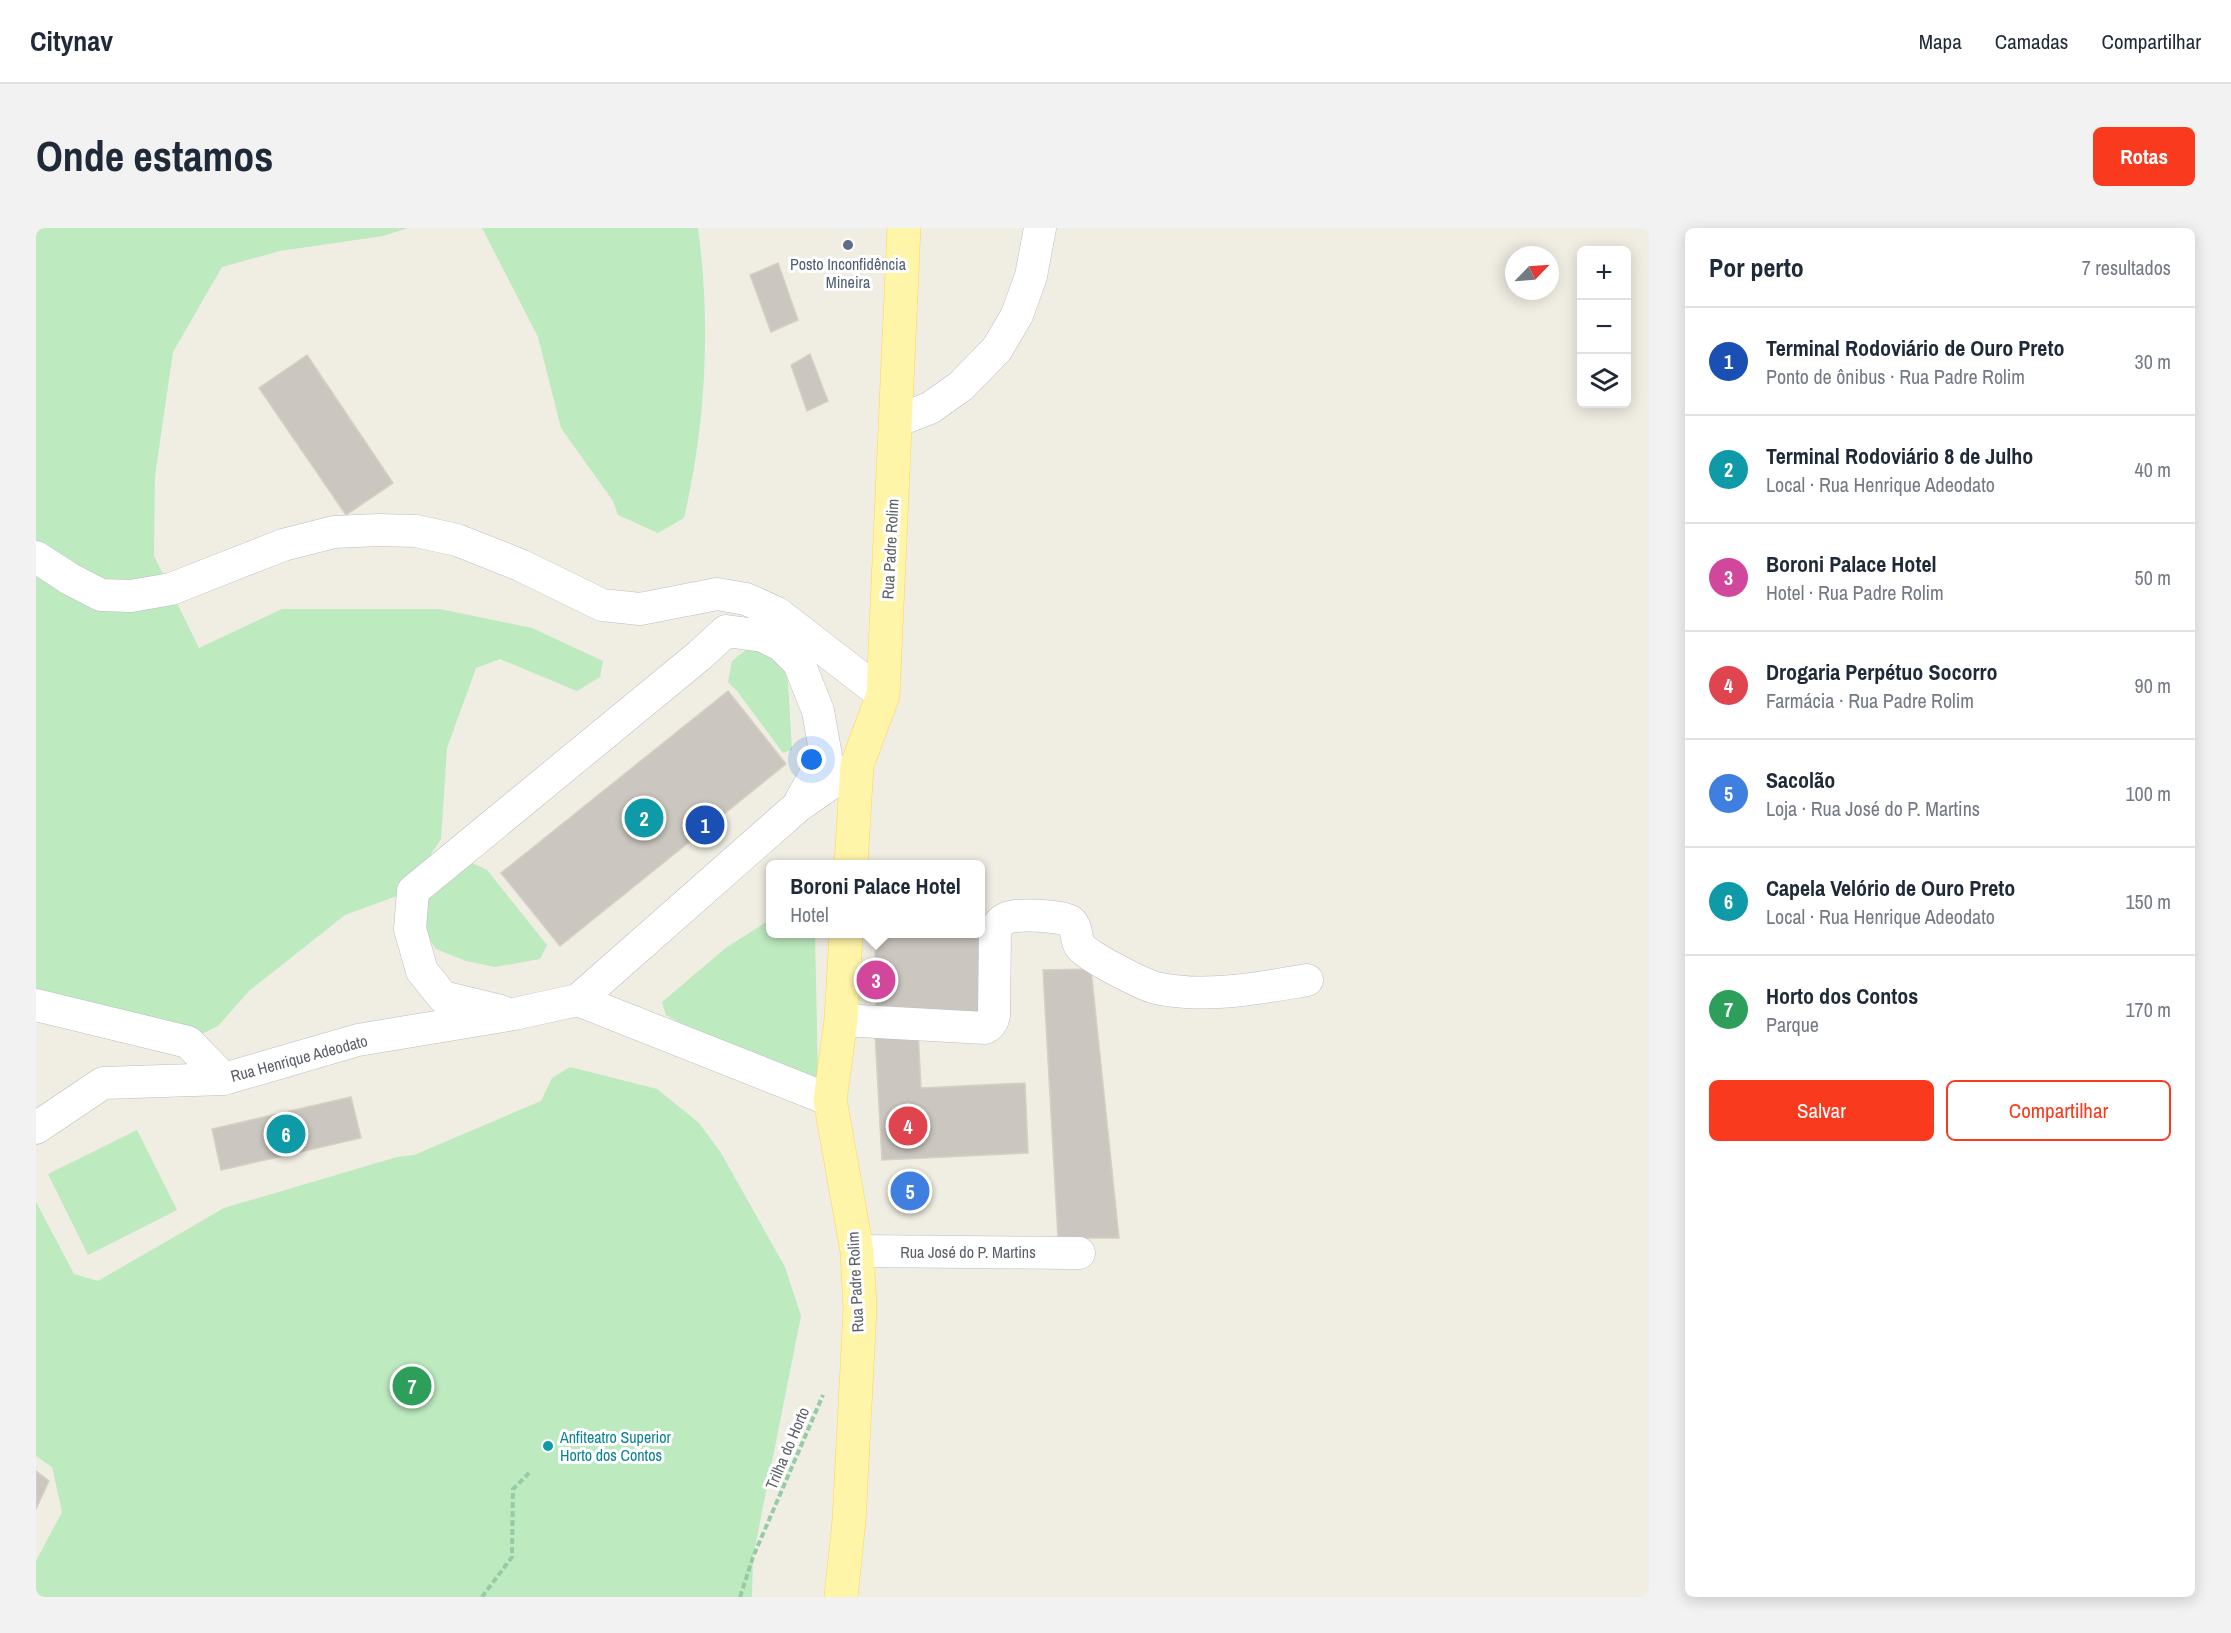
<!DOCTYPE html>
<html lang="pt">
<head>
<meta charset="utf-8">
<style>
	:root { --surface:#fff; --page:#f2f2f3; --text:#1f2937; --muted:#747a83; --line:#e0e1e3; --accent:#fa3a1f }
	body { margin:0; font-family:"Archivo Narrow",sans-serif; background:var(--page); color:var(--text) }
	.controls { position:absolute; right:18px; top:18px; display:grid; overflow:hidden; border-radius:9px; box-shadow:0 3px 15px #0003 }
	.controls button { width:54px; height:54px; display:grid; place-items:center; padding:0; border:0; border-bottom:2px solid var(--line); background:var(--surface); color:var(--text); font:30px sans-serif }
	.compass { position:absolute; left:1469px; top:18px; width:54px; height:54px; border-radius:50%; background:var(--surface); box-shadow:0 3px 15px #0003; rotate:65deg }
	.you { position:absolute; left:776px; top:532px; width:21px; height:21px; margin:-15px; border:4px solid #fff; border-radius:50%; background:#1a73e8; box-shadow:0 0 0 9px #1a73e833 }
	.badge { display:grid; place-items:center; width:39px; height:39px; border-radius:50%; background:var(--accent); color:#fff; font-size:20px; font-weight:700 }
	.pin { position:absolute; translate:-50% -50%; border:3px solid #fff; box-shadow:0 2px 6px #0006 }
	.popup { position:absolute; left:730px; top:632px; width:219px; height:78px; box-sizing:border-box; display:grid; place-content:center; border-radius:9px; background:var(--surface); filter:drop-shadow(0 2px 4px #0005); font-size:20px; white-space:nowrap; color:var(--muted) }
	.popup b { font-size:22px; color:var(--text) }
	.popup::after { content:''; position:absolute; left:50%; top:100%; margin-left:-12px; border:12px solid transparent; border-top-color:var(--surface) }
	.list { margin:0; padding:0; list-style:none }
	h2 { display:flex; justify-content:space-between; align-items:center; height:78px; margin:0; padding:0 24px; font-size:26px }
	h2 small { font-size:20px; font-weight:400; color:var(--muted) }
	.list li { display:grid; grid-template-columns:39px 1fr auto; gap:18px; align-items:center; box-sizing:border-box; height:108px; padding:0 24px; border-top:2px solid var(--line) }
	.list b { display:block; font-size:22px; white-space:nowrap }
	.list p { margin:0; font-size:20px; white-space:nowrap; color:var(--muted) }
	.list em { font-size:20px; font-style:normal; color:var(--muted) }
	.actions { display:flex; gap:12px; padding:18px 24px }
	.actions a { flex:1; padding:14px 0; border:2px solid var(--accent); border-radius:9px; text-align:center; font-size:21px; color:var(--accent) }
	.actions .main { background:var(--accent); color:#fff }
	.icon { flex:none; width:33px; height:33px; fill:none; stroke:currentColor; stroke-width:2; stroke-linecap:round; stroke-linejoin:round }
	.map { position:relative; flex:none; width:1613px; height:1369px; overflow:hidden; border-radius:9px }
	header { display:flex; align-items:center; gap:36px; box-sizing:border-box; height:84px; padding:0 30px; background:var(--surface); border-bottom:2px solid var(--line) }
	header strong { font-size:28px }
	nav { display:flex; gap:33px; margin-inline-start:auto; font-size:21px }
	.intro { display:flex; align-items:center; justify-content:space-between; box-sizing:border-box; height:144px; padding:0 36px }
	h1 { margin:0; font-size:42px }
	.button { padding:15px 27px; border-radius:9px; background:var(--accent); color:#fff; font-size:21px; font-weight:700 }
	main { display:flex; gap:36px; padding:0 36px }
	aside { flex:1; background:var(--surface); border-radius:9px; box-shadow:0 3px 15px #0003 }
	.map>svg:first-child { display:block }
	.green { fill:#bdeabf }
	.building { fill:#cbc7c0; stroke:#d5d0c1; stroke-width:1.5 }
	.lines { fill:none; stroke-linecap:round; stroke-linejoin:round }
	.minor-casing { stroke:#bbbdc4; stroke-width:33 }
	.major-casing { stroke:#ffd54d; stroke-width:34 }
	.path { stroke:#95cba7; stroke-width:4; stroke-dasharray:6 3; stroke-linecap:butt }
	.minor { stroke:#fff; stroke-width:32 }
	.major { stroke:#fff5a9; stroke-width:33 }
	.service-dot { fill:#5c6f8a; stroke:#fff; stroke-width:2 }
	.culture-dot { fill:#0f9aa8; stroke:#fff; stroke-width:2 }
	.labels { text-anchor:middle; stroke-width:6; stroke-linejoin:round; paint-order:stroke }
	.service-label { font-size:16px; fill:#4e5e75; stroke:#fff }
	.street-label { font-size:16px; fill:#5b5f66; stroke:#fff }
	.culture-label { font-size:16px; fill:#0d838f; stroke:#fff; text-anchor:start }
</style>
</head>
<body>
<header>
<strong>Citynav</strong>
<nav><a>Mapa</a><a>Camadas</a><a>Compartilhar</a></nav>
</header>
<div class="intro"><h1>Onde estamos</h1><a class="button">Rotas</a></div>
<main>
<div class="map">
<svg width="1613" height="1369" viewBox="0 0 1613 1369">
	<rect width="100%" height="100%" fill="#f0ede3"/>
	<path class="green" d="M0,0H372L347,8L244,23L186,39L137,124L119,248L118,328L163,420L246,381H404L496,400L567,433L564,449L541,463L464,431L440,440L411,520L405,611L369,665L309,687L213,763L182,798L149,814L104,809L0,761Z
		M446,0H662C675,96 670,195 648,290L622,305L582,287L577,273L525,200L502,109Z
		M725,420L748,440L752,454L756,522L747,525L701,463L692,454L696,433L711,421Z
		M434,634L451,642L511,717L504,731L459,739L430,733L400,721L389,705V668Z
		M735,691V706H779L782,851L766,865L630,787L626,774L691,719Z
		M534,839L621,861L663,895L685,925L749,1039L765,1088L717,1329L716,1369H0V1333L26,1284L16,1239L0,1228V974L38,1046L62,1053L188,980L361,929L378,927L505,873L516,850Z
		M101,902L141,982L52,1027L12,946Z"/>
	<path class="building" d="M742,35L762,92L735,104L714,47Z
		M774,126L792,173L771,183L755,137Z
		M271,127L357,255L310,287L223,160Z
		M692,463L750,536L524,718L465,645Z
		M871,706H944L946,784L840,785L839,709L871,708Z
		M1055,741L1083,1010H1022L1007,742Z
		M882,802L885,860L989,855L992,925L846,932L839,805Z
		M315,869L325,910L185,942L176,901Z
		M0,1243L13,1253L0,1281Z"/>
	<g class="lines">
		<defs>
			<path id="minor" d="M860,193L894,180L925,158L961,121L981,87L995,48L1004,0
				M0,329L34,351L65,367L95,368L135,361L247,317L298,304L343,302L380,303L421,312L484,337L566,377L604,381L681,366L710,371L741,385L847,467
				M542,772L794,872
				M0,777L152,814L188,851L322,812L478,786L542,772L761,579L821,537
				M465,783L407,769L386,743L374,701L377,663L664,427L690,403L727,408L745,417L763,435L782,483L790,528L765,572
				M805,792L949,800C955,797 957,794 958,787L959,703C962,697 964,693 971,690C981,685 1025,688 1034,693C1042,699 1039,711 1044,718C1050,728 1108,757 1120,760C1168,771 1224,760 1271,752
				M0,900L67,855L188,851
				M821,1023L1043,1025"/>
			<path id="major" d="M815,636L821,537L847,467L868,0
				M805,1369L813,1293L824,1081L821,1023L794,872L805,792L810,706"/>
		</defs>
		<use href="#minor" class="minor-casing"/>
		<use href="#major" class="major-casing"/>
		<path class="path" d="M446,1369L476,1329L477,1261L493,1245
			M704,1369L717,1329L787,1167"/>
		<use href="#minor" class="minor"/>
		<use href="#major" class="major"/>
	</g>
	<circle class="service-dot" cx="812" cy="17" r="6"/>
	<circle class="culture-dot" cx="512" cy="1218" r="6"/>
	<g class="labels">
		<g class="service-label">
			<text x="812" y="42">Posto Inconfidência<tspan x="812" dy="18">Mineira</tspan></text>
		</g>
		<g class="street-label">
			<text transform="translate(854 321) rotate(-87)" y="6">Rua Padre Rolim</text>
			<text transform="translate(263 830) rotate(-15)" y="6">Rua Henrique Adeodato</text>
			<text x="932" y="1030">Rua José do P. Martins</text>
			<text transform="translate(819 1054) rotate(-93)" y="6">Rua Padre Rolim</text>
			<text transform="translate(751 1220) rotate(-67)" y="6">Trilha do Horto</text>
		</g>
		<g class="culture-label">
			<text x="524" y="1215">Anfiteatro Superior<tspan x="524" dy="18">Horto dos Contos</tspan></text>
		</g>
	</g>
</svg>
<div class="controls">
<button>+</button>
<button>−</button>
<button><svg class="icon" aria-label="layers" viewBox="0 0 24 24"><path d="M12 4l9 5-9 5-9-5zM3 14l9 5 9-5"/></svg></button>
</div>
<svg class="compass" viewBox="-18 -18 36 36"><path d="M0-13l5 13h-10z" fill="#e53935"/><path d="M0 13l5-13h-10z" fill="#747a83"/></svg>
<div class="you"></div>
<div class="pin badge" style="left:669px;top:597px;background:#1a4fb4">1</div>
<div class="pin badge" style="left:608px;top:590px;background:#0f9aa8">2</div>
<div class="pin badge" style="left:840px;top:752px;background:#d1479c">3</div>
<div class="popup"><b>Boroni Palace Hotel</b>Hotel</div>
<div class="pin badge" style="left:872px;top:898px;background:#e0444e">4</div>
<div class="pin badge" style="left:874px;top:963px;background:#3f7fe0">5</div>
<div class="pin badge" style="left:250px;top:906px;background:#0f9aa8">6</div>
<div class="pin badge" style="left:376px;top:1158px;background:#2e9e5b">7</div>
</div>
<aside>
<h2>Por perto<small>7 resultados</small></h2>
<ul class="list">
<li><span class="badge" style="background:#1a4fb4">1</span><div><b>Terminal Rodoviário de Ouro Preto</b><p>Ponto de ônibus · Rua Padre Rolim</p></div><em>30 m</em></li>
<li><span class="badge" style="background:#0f9aa8">2</span><div><b>Terminal Rodoviário 8 de Julho</b><p>Local · Rua Henrique Adeodato</p></div><em>40 m</em></li>
<li><span class="badge" style="background:#d1479c">3</span><div><b>Boroni Palace Hotel</b><p>Hotel · Rua Padre Rolim</p></div><em>50 m</em></li>
<li><span class="badge" style="background:#e0444e">4</span><div><b>Drogaria Perpétuo Socorro</b><p>Farmácia · Rua Padre Rolim</p></div><em>90 m</em></li>
<li><span class="badge" style="background:#3f7fe0">5</span><div><b>Sacolão</b><p>Loja · Rua José do P. Martins</p></div><em>100 m</em></li>
<li><span class="badge" style="background:#0f9aa8">6</span><div><b>Capela Velório de Ouro Preto</b><p>Local · Rua Henrique Adeodato</p></div><em>150 m</em></li>
<li><span class="badge" style="background:#2e9e5b">7</span><div><b>Horto dos Contos</b><p>Parque</p></div><em>170 m</em></li>
</ul>
<div class="actions"><a class="main">Salvar</a><a>Compartilhar</a></div>
</aside>
</main>
</body>
</html>
